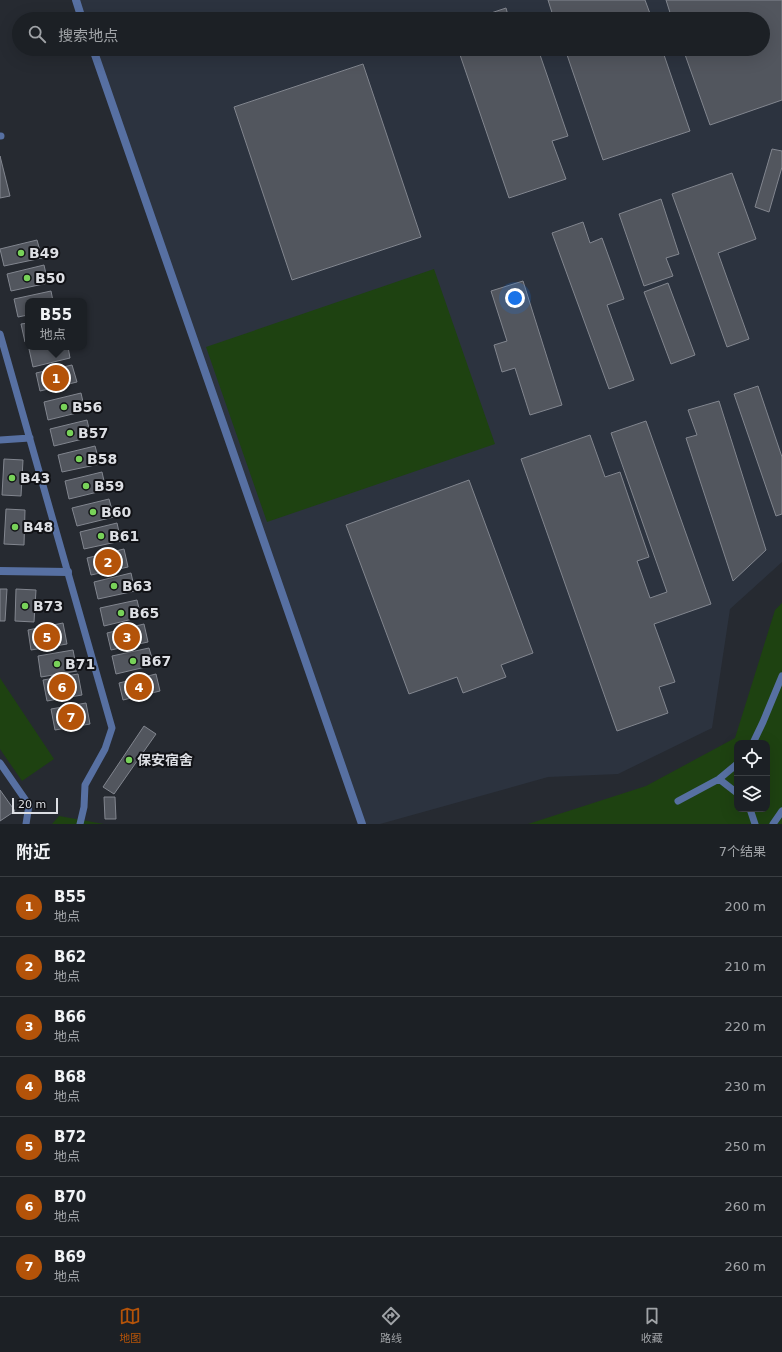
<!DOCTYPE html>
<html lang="zh">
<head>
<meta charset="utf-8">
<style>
	:root { --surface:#1c2025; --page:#25282d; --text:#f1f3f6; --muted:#a0a3a7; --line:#3a3e42; --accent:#b45309 }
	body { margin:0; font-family:"DejaVu Sans","Noto Sans SC",sans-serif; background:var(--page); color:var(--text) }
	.controls { position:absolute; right:12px; bottom:12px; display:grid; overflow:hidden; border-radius:8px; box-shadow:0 4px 16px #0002 }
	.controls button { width:36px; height:36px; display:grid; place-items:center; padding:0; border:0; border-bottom:1px solid var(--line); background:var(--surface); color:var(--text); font:20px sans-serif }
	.scale { position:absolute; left:12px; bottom:10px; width:46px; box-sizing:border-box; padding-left:4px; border:2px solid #dddfe4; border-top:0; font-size:11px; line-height:14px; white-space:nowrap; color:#dddfe4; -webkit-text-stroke:3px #111216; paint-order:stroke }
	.you { position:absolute; left:515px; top:298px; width:14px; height:14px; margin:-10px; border:3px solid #fff; border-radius:50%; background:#1a73e8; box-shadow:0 0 0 6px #1a73e833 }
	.badge { display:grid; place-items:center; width:26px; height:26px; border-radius:50%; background:var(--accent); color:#fff; font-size:13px; font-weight:700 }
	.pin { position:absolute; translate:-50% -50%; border:2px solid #fff; box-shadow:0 1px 4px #0006 }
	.popup { position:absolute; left:25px; top:298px; width:62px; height:52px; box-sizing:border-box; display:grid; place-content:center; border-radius:8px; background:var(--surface); filter:drop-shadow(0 1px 3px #0005); font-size:13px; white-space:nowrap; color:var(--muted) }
	.popup b { font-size:15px; color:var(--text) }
	.popup::after { content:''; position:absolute; left:50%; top:100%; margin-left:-8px; border:8px solid transparent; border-top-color:var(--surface) }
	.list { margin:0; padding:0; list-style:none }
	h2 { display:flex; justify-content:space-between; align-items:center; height:52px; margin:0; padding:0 16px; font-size:17px }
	h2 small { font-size:13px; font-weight:400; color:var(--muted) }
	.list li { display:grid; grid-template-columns:26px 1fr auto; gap:12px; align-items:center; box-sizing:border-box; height:60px; padding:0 16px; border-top:1px solid var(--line) }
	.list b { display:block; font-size:15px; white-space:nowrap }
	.list p { margin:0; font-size:13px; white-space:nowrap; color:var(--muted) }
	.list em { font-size:13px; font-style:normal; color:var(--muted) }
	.icon { flex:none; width:22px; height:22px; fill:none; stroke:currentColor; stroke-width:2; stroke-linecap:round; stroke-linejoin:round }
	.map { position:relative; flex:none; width:782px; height:824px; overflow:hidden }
	.search { position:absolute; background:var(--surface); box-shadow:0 4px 16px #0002; left:12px; right:12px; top:12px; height:44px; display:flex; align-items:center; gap:10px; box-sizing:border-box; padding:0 14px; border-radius:22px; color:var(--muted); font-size:15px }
	.sheet { height:472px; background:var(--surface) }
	nav { display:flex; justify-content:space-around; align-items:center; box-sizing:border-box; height:56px; border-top:1px solid var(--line); background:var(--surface); font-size:11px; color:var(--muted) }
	nav a { display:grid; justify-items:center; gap:2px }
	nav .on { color:var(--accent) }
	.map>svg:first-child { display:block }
	.built { fill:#2c333f }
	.green { fill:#1e4211; fill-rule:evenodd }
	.building { fill:#52565e; stroke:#82868f }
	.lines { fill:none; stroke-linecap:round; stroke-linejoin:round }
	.lane { stroke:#5770a2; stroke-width:7 }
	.street { stroke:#5770a2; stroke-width:8 }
	.poi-dot { fill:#78d259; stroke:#111216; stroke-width:1.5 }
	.labels { text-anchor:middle; stroke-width:4; stroke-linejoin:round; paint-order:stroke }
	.poi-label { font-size:14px; font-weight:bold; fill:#dddfe4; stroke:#111216; text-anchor:start }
</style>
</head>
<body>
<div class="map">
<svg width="782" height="824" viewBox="0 0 782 824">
	<rect width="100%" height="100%" fill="#262a31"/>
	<path class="built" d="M76,0H782V562L730,609L712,728L618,774L548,777L380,824H362L93,49H763V19H82Z"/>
	<path class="green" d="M434,269L495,444L267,522L206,347Z
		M782,603V824H528L646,786L735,738L775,610ZM737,743H767V809H737Z
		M0,678L54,759L22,781L0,749Z
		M59,816L104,824H52Z"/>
	<path class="building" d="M548,0H645L652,19H554Z
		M666,0H782V100L710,125L683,49H763V19H672Z
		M506,8L509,19H473Z
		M458,49H538L568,136L552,141L566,179L509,198Z
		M565,49H662L690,131L603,160Z
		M363,64L421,237L292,280L234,107Z
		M772,149L782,151V167L769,212L755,207Z
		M0,156L10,196L0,198Z
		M732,173L756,239L718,253L749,339L727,347L672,194Z
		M661,199L679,254L666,258L673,276L644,286L619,214Z
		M583,222L590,243L602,238L624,299L607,305L634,380L609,389L552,233Z
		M37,240L42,258L4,266L0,249Z
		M44,265L48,283L11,291L7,274Z
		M523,281L562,405L530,415L515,368L502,372L494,345L507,341L491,291Z
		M668,283L695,355L671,364L644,292Z
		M51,291L53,301H28V315L18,317L14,299Z
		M28,323V341L25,342L21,324Z
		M38,347H68L70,358L33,367L29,349Z
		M72,365L77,382L40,391L36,373Z
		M758,386L782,457V514L776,516L734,394Z
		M81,393L85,411L48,420L44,402Z
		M719,401L766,550L733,581L686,438L697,435L688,410Z
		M87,420L91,437L54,446L50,429Z
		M646,421L711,604L654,624L675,682L659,687L668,713L617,731L521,459L590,435L605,477L620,472L649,557L637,561L650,598L667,592L611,433Z
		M95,446L100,464L62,472L58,455Z
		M4,459L23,460L21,496L2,495Z
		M102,472L106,490L69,499L65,481Z
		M469,480L533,653L501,665L506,677L463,693L457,677L409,694L346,525Z
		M109,499L114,517L77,526L72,508Z
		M6,509L25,510L24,545L4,544Z
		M117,523L121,541L84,549L80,532Z
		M124,549L128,567L91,575L87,558Z
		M131,573L135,591L98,599L94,582Z
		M0,589H7L5,621H0Z
		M16,589L36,590L34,622L15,621Z
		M137,600L141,617L104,626L100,608Z
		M63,623L67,644L31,650L28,630Z
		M144,624L148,642L111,650L107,633Z
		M149,648L154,665L116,674L112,656Z
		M73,650L77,671L41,677L38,656Z
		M78,674L82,695L47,701L43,680Z
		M156,674L160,691L123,700L119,683Z
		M86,703L90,724L55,730L51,709Z
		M144,726L156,734L114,794L103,787Z
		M0,790L15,811L0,821Z
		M104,797H115L116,819H105Z"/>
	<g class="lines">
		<path class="lane" d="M0,136H1
			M0,334L112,728L105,749L85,785L84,807L80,824
			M0,440L30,438
			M753,743L763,722L782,676
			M0,763L29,805L26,824
			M719,779L737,793
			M678,801L719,779L737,764
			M750,809L755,824
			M773,824L782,811"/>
		<path class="street" d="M76,0L82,19
			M93,49L362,824
			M0,571L68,572"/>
	</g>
	<g class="poi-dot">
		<circle cx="21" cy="253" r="4"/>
		<circle cx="27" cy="278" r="4"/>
		<circle cx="64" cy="407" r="4"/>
		<circle cx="70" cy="433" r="4"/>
		<circle cx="79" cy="459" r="4"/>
		<circle cx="12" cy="478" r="4"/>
		<circle cx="86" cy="486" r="4"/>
		<circle cx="93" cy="512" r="4"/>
		<circle cx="15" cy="527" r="4"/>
		<circle cx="101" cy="536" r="4"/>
		<circle cx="114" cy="586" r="4"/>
		<circle cx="25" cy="606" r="4"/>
		<circle cx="121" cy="613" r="4"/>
		<circle cx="133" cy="661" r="4"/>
		<circle cx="57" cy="664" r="4"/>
		<circle cx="129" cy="760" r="4"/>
	</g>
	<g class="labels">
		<g class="poi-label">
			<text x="29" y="258">B49</text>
			<text x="35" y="283">B50</text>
			<text x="72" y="412">B56</text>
			<text x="78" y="438">B57</text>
			<text x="87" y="464">B58</text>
			<text x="20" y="483">B43</text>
			<text x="94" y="491">B59</text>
			<text x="101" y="517">B60</text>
			<text x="23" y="532">B48</text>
			<text x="109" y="541">B61</text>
			<text x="122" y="591">B63</text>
			<text x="33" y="611">B73</text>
			<text x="129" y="618">B65</text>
			<text x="141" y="666">B67</text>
			<text x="65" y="669">B71</text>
			<text x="137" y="765">保安宿舍</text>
		</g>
	</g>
</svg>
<div class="controls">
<button><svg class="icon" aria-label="locate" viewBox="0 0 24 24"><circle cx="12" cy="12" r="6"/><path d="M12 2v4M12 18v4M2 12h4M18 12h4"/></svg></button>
<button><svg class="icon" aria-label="layers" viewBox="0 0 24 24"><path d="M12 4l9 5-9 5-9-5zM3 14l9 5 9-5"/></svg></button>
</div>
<div class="scale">20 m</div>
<div class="you"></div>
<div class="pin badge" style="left:56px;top:378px">1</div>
<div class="popup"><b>B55</b>地点</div>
<div class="pin badge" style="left:108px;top:562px">2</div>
<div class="pin badge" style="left:127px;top:637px">3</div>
<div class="pin badge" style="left:139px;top:687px">4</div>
<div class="pin badge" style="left:47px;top:637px">5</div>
<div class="pin badge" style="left:62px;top:687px">6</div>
<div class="pin badge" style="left:71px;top:717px">7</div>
<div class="search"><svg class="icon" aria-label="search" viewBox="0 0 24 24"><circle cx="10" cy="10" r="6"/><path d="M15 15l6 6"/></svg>搜索地点</div>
</div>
<section class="sheet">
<h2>附近<small>7个结果</small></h2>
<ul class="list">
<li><span class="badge">1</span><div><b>B55</b><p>地点</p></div><em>200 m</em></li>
<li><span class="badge">2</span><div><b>B62</b><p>地点</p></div><em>210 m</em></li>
<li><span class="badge">3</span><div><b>B66</b><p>地点</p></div><em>220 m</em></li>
<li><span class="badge">4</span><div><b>B68</b><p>地点</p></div><em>230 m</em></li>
<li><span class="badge">5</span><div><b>B72</b><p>地点</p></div><em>250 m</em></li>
<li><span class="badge">6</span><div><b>B70</b><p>地点</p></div><em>260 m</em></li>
<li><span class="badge">7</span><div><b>B69</b><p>地点</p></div><em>260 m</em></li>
</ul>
</section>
<nav>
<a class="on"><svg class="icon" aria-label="map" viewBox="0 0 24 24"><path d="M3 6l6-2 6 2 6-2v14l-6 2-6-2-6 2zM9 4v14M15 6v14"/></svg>地图</a>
<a><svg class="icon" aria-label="directions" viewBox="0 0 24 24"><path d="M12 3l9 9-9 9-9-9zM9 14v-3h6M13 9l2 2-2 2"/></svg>路线</a>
<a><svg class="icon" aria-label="saved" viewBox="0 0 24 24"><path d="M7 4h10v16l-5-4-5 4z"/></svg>收藏</a>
</nav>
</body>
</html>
